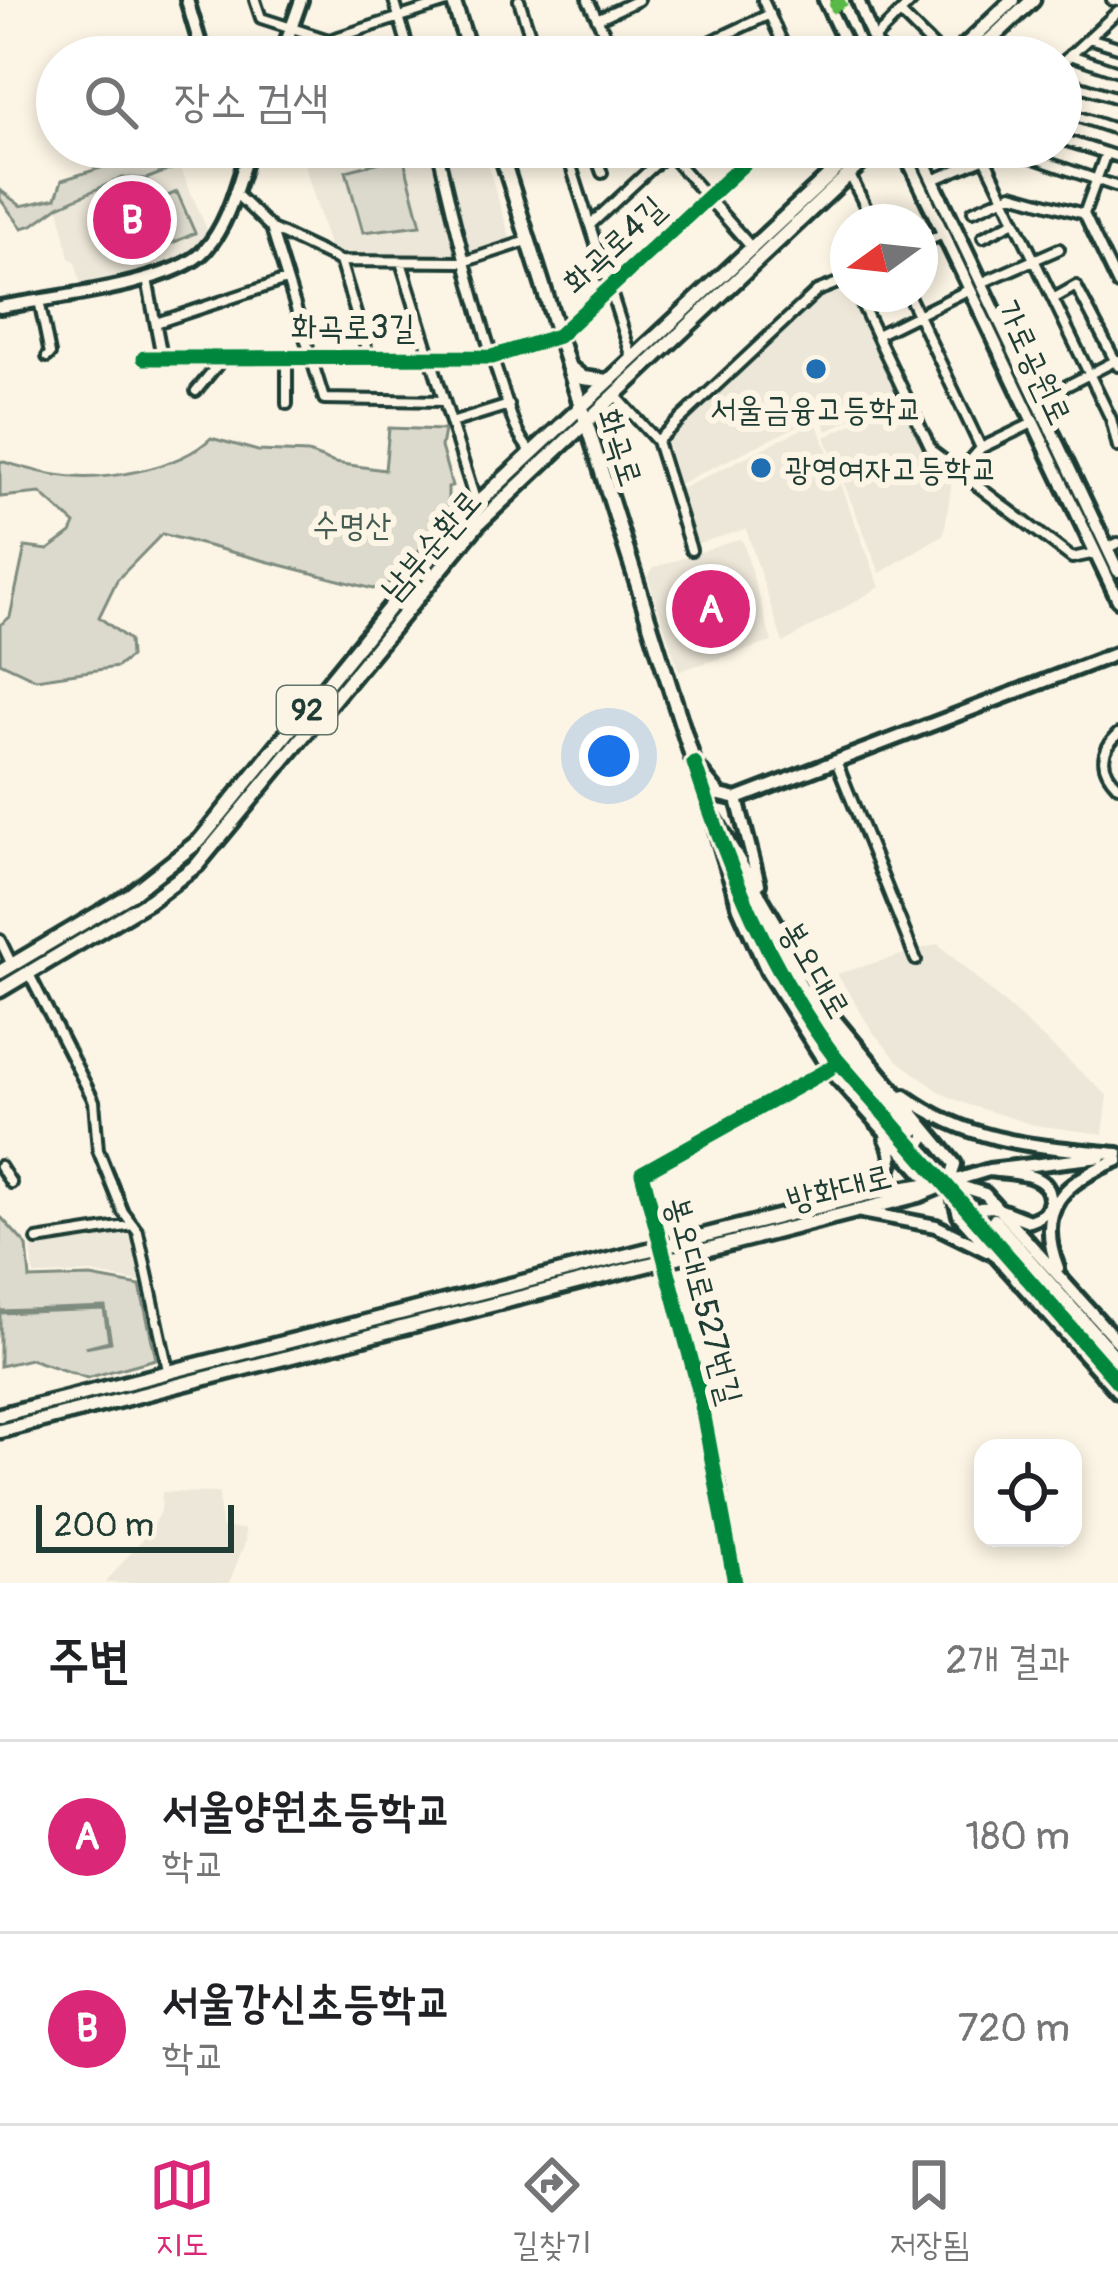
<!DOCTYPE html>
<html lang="ko">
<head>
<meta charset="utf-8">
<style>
	:root { --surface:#fff; --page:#f2f2f2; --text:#202124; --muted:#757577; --line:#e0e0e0; --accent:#db2777 }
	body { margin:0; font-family:Pangolin,"Poor Story",sans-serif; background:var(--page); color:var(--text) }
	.controls { position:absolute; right:36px; bottom:36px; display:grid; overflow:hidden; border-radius:24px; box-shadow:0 6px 18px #0003 }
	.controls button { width:108px; height:108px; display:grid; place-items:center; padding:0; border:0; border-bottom:3px solid var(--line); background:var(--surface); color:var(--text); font:60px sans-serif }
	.compass { position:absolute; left:830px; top:204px; width:108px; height:108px; border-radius:50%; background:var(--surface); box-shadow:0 6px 18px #0003; rotate:255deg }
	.scale { position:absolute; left:36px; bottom:30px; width:198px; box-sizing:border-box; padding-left:12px; border:6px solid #1f3d34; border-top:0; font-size:33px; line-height:42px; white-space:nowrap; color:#1f3d34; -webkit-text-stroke:9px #fcf5e5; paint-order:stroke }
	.you { position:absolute; left:609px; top:756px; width:42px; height:42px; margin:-30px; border:9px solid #fff; border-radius:50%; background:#1a73e8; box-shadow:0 0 0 18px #1a73e833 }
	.badge { display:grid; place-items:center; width:78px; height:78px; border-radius:50%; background:var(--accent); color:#fff; font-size:39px; font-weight:700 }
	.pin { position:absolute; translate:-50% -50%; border:6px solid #fff; box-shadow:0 3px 12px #0006 }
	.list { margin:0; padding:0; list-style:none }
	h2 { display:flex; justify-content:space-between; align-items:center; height:156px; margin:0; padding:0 48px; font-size:51px }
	h2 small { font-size:39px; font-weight:400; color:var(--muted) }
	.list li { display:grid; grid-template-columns:78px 1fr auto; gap:36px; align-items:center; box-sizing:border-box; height:192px; padding:0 48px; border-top:3px solid var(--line) }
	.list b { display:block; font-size:45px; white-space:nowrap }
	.list p { margin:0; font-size:39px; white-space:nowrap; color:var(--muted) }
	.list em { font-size:39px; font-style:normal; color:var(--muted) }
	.icon { flex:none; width:66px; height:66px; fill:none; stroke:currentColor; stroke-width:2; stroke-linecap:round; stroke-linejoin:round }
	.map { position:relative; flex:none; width:1118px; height:1583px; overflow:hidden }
	.search { position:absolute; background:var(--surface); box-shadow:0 6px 18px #0003; left:36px; right:36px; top:36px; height:132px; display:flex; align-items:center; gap:30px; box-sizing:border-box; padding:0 42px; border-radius:66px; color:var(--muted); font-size:45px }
	.sheet { height:540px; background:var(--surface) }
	nav { display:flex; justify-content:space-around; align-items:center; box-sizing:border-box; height:168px; border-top:3px solid var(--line); background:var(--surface); font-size:33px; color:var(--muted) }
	nav a { display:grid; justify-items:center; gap:6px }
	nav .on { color:var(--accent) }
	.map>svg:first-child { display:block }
	.built { fill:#ece7d8 }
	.green { fill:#dcdacc; stroke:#7e8c80; stroke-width:3 }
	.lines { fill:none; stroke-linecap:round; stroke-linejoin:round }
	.secondary-tunnel { stroke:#d0d0c2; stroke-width:10; stroke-dasharray:10 5; stroke-linecap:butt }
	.street-casing { stroke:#1f3d34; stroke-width:16 }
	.secondary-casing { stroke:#1f3d34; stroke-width:20 }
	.primary-casing { stroke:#1f3d34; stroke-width:21 }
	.street { stroke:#fcf5e5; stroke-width:8 }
	.secondary { stroke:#fcf5e5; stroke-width:10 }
	.primary { stroke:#fcf5e5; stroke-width:12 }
	.street-bridge-casing { stroke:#1f3d34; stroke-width:16; stroke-linecap:butt }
	.street-bridge { stroke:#fcf5e5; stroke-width:8 }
	.quiet { stroke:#58b947; stroke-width:12; stroke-dasharray:24 12; stroke-linecap:butt }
	.cycleway-casing { stroke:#fcf5e5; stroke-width:22 }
	.cycleway { stroke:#00873e; stroke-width:15 }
	.poi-dot { fill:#1f6fb2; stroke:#fcf5e5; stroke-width:4.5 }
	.labels { text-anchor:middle; stroke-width:12; stroke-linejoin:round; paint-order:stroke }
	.shield { fill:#fcf5e5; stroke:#617469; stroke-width:3 }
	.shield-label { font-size:30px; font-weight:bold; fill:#1f3d34 }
	.street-label { font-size:33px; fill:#1f3d34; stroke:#fcf5e5 }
	.poi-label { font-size:33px; fill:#1f3d34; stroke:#fcf5e5 }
	.park-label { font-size:33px; fill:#455c52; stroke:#fcf5e5 }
</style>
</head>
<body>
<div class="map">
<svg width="1118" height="1583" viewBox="0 0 1118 1583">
	<rect width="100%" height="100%" fill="#fcf5e5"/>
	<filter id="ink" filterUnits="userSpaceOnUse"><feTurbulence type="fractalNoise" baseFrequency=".00833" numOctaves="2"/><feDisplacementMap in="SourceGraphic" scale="24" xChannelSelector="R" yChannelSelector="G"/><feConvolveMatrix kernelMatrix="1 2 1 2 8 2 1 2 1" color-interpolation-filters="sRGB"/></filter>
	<g filter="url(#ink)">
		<path class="built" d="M299,147H433L457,254L454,258H342L331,252Z
			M441,147H482L512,244L472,257L466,252Z
			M180,167L209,234L202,245L187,259L160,270L81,285L75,261L69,258L59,206L122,178L146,179Z
			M838,293L856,304L899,395L827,431L820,415L679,484L667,440L820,297Z
			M901,400L928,454L953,474L944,534L880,573L825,437Z
			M816,422L880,587L783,643L746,529L696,544L679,490Z
			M739,539L743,542L772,642L679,671L648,577L653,568Z
			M938,944L1108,1096L1103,1134L1034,1125L966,1104L943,1094L897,1060L873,1032L837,974Z
			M130,1228L135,1236L143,1283L92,1273L34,1275L31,1243Z
			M162,1492L219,1493L221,1528L245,1529V1543L229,1583H105L149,1532L161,1510Z"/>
		<path class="green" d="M127,147H139L144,164L177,147H228L146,179L122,178L59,206L33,225L22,228L0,199V190L21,206L56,198L62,180L101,168Z
			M403,156L421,225L363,232L346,171Z
			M177,192L195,233L145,255L127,213Z
			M389,428L444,430L441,447L452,486L448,488V516L392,582L373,589L162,534L117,580L99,617L129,640L130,657L117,667L36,679L0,662V625L10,617L25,547L48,550L71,533L75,524L40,493L0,497V461C19,466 37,472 56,475C101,483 179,469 211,438L258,451L308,453L335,463L385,470Z
			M0,1216L27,1246L30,1279L91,1277L140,1286L156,1359L87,1378L30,1359L0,1366V1313L104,1309L109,1341L85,1347L111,1342L105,1307L0,1311Z"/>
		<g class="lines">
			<path class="secondary-tunnel" d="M921,1136L994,1219
				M911,1145L942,1180"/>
			<defs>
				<path id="street" d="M255,0L261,18L329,40L453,0
					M394,0L411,57
					M519,0L537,57
					M588,0L616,57
					M763,0L789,57
					M1112,0L1118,1
					M900,13L944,57
					M597,19L638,0
					M720,37L729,57
					M875,38L913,0
					M1089,38L1118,47
					M1070,55L1118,71
					M678,57L770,14
					M1061,64L1118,11
					M1061,80L1118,98
					M1061,111L1118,130
					M1061,139L1118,157
					M437,147C455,227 475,306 501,384C509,408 514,433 531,452
					M565,147L632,358
					M663,147L752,248
					M830,147L839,165
					M970,147L977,160
					M1002,147L1118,187
					M985,158L1111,419L1118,447
					M597,159L602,173
					M850,175L873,222
					M933,180L985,158L990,147
					M234,192L272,229L340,261L463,262L527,241
					M973,211L1012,194L1084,214L1118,285
					M1084,214L1106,153
					M590,225L674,147
					M272,231L324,399L444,401
					M983,237L1015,221
					M920,245L944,233
					M340,261L369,357
					M401,262L476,503
					M147,279L162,357
					M981,283L1059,249
					M857,294L932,451L1072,558L1096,553
					M908,294L981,448
					M1053,299L1076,286L1118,366
					M39,300L50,354L47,357
					M156,323L286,280
					M877,335L970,289
					M287,356V404
					M144,358L492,357L558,336L762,147
					M196,391L224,357
					M616,396L657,441L691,550
					M1037,401L1117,360
					M451,423L509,405
					M657,441L817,291L848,279
					M961,471L981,448L1033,423
					M1107,548L1118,543
					M1118,734C1099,752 1100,768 1118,786
					M836,761L916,960
					M0,940L12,965
					M29,974L94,1101L98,1150L123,1212L138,1232L168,1370
					M0,1166L11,1183
					M650,1212L642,1176L644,1169L829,1069
					M37,1240L133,1225
					M672,1291L720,1486L735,1583"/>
				<path id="secondary" d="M187,0L204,57
					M825,0L852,57
					M858,0L880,57
					M281,57L301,0
					M902,147L1118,600
					M917,147L1118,571
					M0,307C49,298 174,285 205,250C230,222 238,181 250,147
					M694,763L711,814
					M699,769L720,795L737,799
					M737,799L1118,653
					M737,799L759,884
					M709,809L828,1011L955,1164L950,1182L959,1215L1118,1392
					M715,827L739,908L767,971L829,1069L923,1174L985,1194L1118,1342
					M747,882L801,986L824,1022L916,1130
					M741,893C777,988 839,1062 905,1138
					M905,1096C973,1145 1038,1146 1118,1154
					M900,1146L919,1147L925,1137V1128
					M953,1181L989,1170L1100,1157
					M868,1194C889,1179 899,1163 886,1139
					M862,1212L936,1226L987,1251
					M994,1219L1118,1359
					M983,1227L1115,1378
					M975,1231L973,1219L980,1208L993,1207L1029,1221C1040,1217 1049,1213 1050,1200C1051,1171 1008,1173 989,1170
					M1058,1268C1034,1207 1065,1181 1118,1160"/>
				<path id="primary" d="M453,0L471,57
					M953,57L1013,0
					M972,57L1033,0
					M499,147L694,763
					M568,366L583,378L608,381
					M0,972L130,895L200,840L465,515L860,147
					M0,990L149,901L197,865L478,524L878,147
					M0,1415L868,1194L937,1183
					M0,1431L919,1195L950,1182"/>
			</defs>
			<use href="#street" class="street-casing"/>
			<use href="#secondary" class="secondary-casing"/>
			<use href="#primary" class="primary-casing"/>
			<use href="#street" class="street"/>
			<use href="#secondary" class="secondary"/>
			<use href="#primary" class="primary"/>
			<defs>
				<path id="street-bridge" d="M650,1212L672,1291"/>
			</defs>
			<use href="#street-bridge" class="street-bridge-casing"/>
			<use href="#street-bridge" class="street-bridge"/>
			<path class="quiet" d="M838,11L835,5L845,0"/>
			<defs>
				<path id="cycleway" d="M144,358L492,357L558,336L762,147
					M694,763C729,870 769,970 837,1060L1118,1382
					M735,1583L699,1390L642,1173L829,1069"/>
			</defs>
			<use href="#cycleway" class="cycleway-casing"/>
			<use href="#cycleway" class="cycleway"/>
		</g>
	</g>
	<g class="poi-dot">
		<circle cx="816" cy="369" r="12"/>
		<circle cx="761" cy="468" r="12"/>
	</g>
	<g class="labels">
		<rect class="shield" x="277" y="686" width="60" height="48" rx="9"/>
		<g class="shield-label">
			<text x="307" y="720">92</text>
		</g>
		<g class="street-label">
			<text transform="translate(613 244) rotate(-43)" y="12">화곡로4길</text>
			<text x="353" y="338">화곡로3길</text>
			<text transform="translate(1035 362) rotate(65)" y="12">가로공원로</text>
			<text transform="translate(621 447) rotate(72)" y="12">화곡로</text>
			<text transform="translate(430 544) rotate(-49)" y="12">남부순환로</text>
			<text transform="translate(816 969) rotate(60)" y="12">봉오대로</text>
			<text transform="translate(839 1187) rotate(-14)" y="12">방화대로</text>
			<text transform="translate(705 1300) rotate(75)" y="12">봉오대로527번길</text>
		</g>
		<g class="poi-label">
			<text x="816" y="420">서울금융고등학교</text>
			<text x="785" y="480" text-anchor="start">광영여자고등학교</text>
		</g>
		<g class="park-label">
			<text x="352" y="536">수명산</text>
		</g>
	</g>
</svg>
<div class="controls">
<button><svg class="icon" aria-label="locate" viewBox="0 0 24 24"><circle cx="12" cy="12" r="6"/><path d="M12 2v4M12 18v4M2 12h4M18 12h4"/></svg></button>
</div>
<svg class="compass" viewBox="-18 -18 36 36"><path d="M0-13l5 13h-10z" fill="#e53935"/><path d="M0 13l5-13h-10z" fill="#757577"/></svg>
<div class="scale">200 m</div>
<div class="you"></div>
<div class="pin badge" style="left:711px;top:609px">A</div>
<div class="pin badge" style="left:132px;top:220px">B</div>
<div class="search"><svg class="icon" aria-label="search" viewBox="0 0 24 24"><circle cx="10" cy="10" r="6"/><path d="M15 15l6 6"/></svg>장소 검색</div>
</div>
<section class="sheet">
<h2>주변<small>2개 결과</small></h2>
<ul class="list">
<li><span class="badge">A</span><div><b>서울양원초등학교</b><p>학교</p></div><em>180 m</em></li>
<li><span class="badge">B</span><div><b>서울강신초등학교</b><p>학교</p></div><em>720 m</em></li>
</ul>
</section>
<nav>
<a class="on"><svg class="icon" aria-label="map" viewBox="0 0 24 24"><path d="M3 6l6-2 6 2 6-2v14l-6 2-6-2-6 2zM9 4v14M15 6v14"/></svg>지도</a>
<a><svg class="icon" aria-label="directions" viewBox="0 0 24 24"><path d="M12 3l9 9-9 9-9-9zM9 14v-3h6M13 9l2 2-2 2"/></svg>길찾기</a>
<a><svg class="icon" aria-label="saved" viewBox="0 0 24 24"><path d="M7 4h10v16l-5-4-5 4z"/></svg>저장됨</a>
</nav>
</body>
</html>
